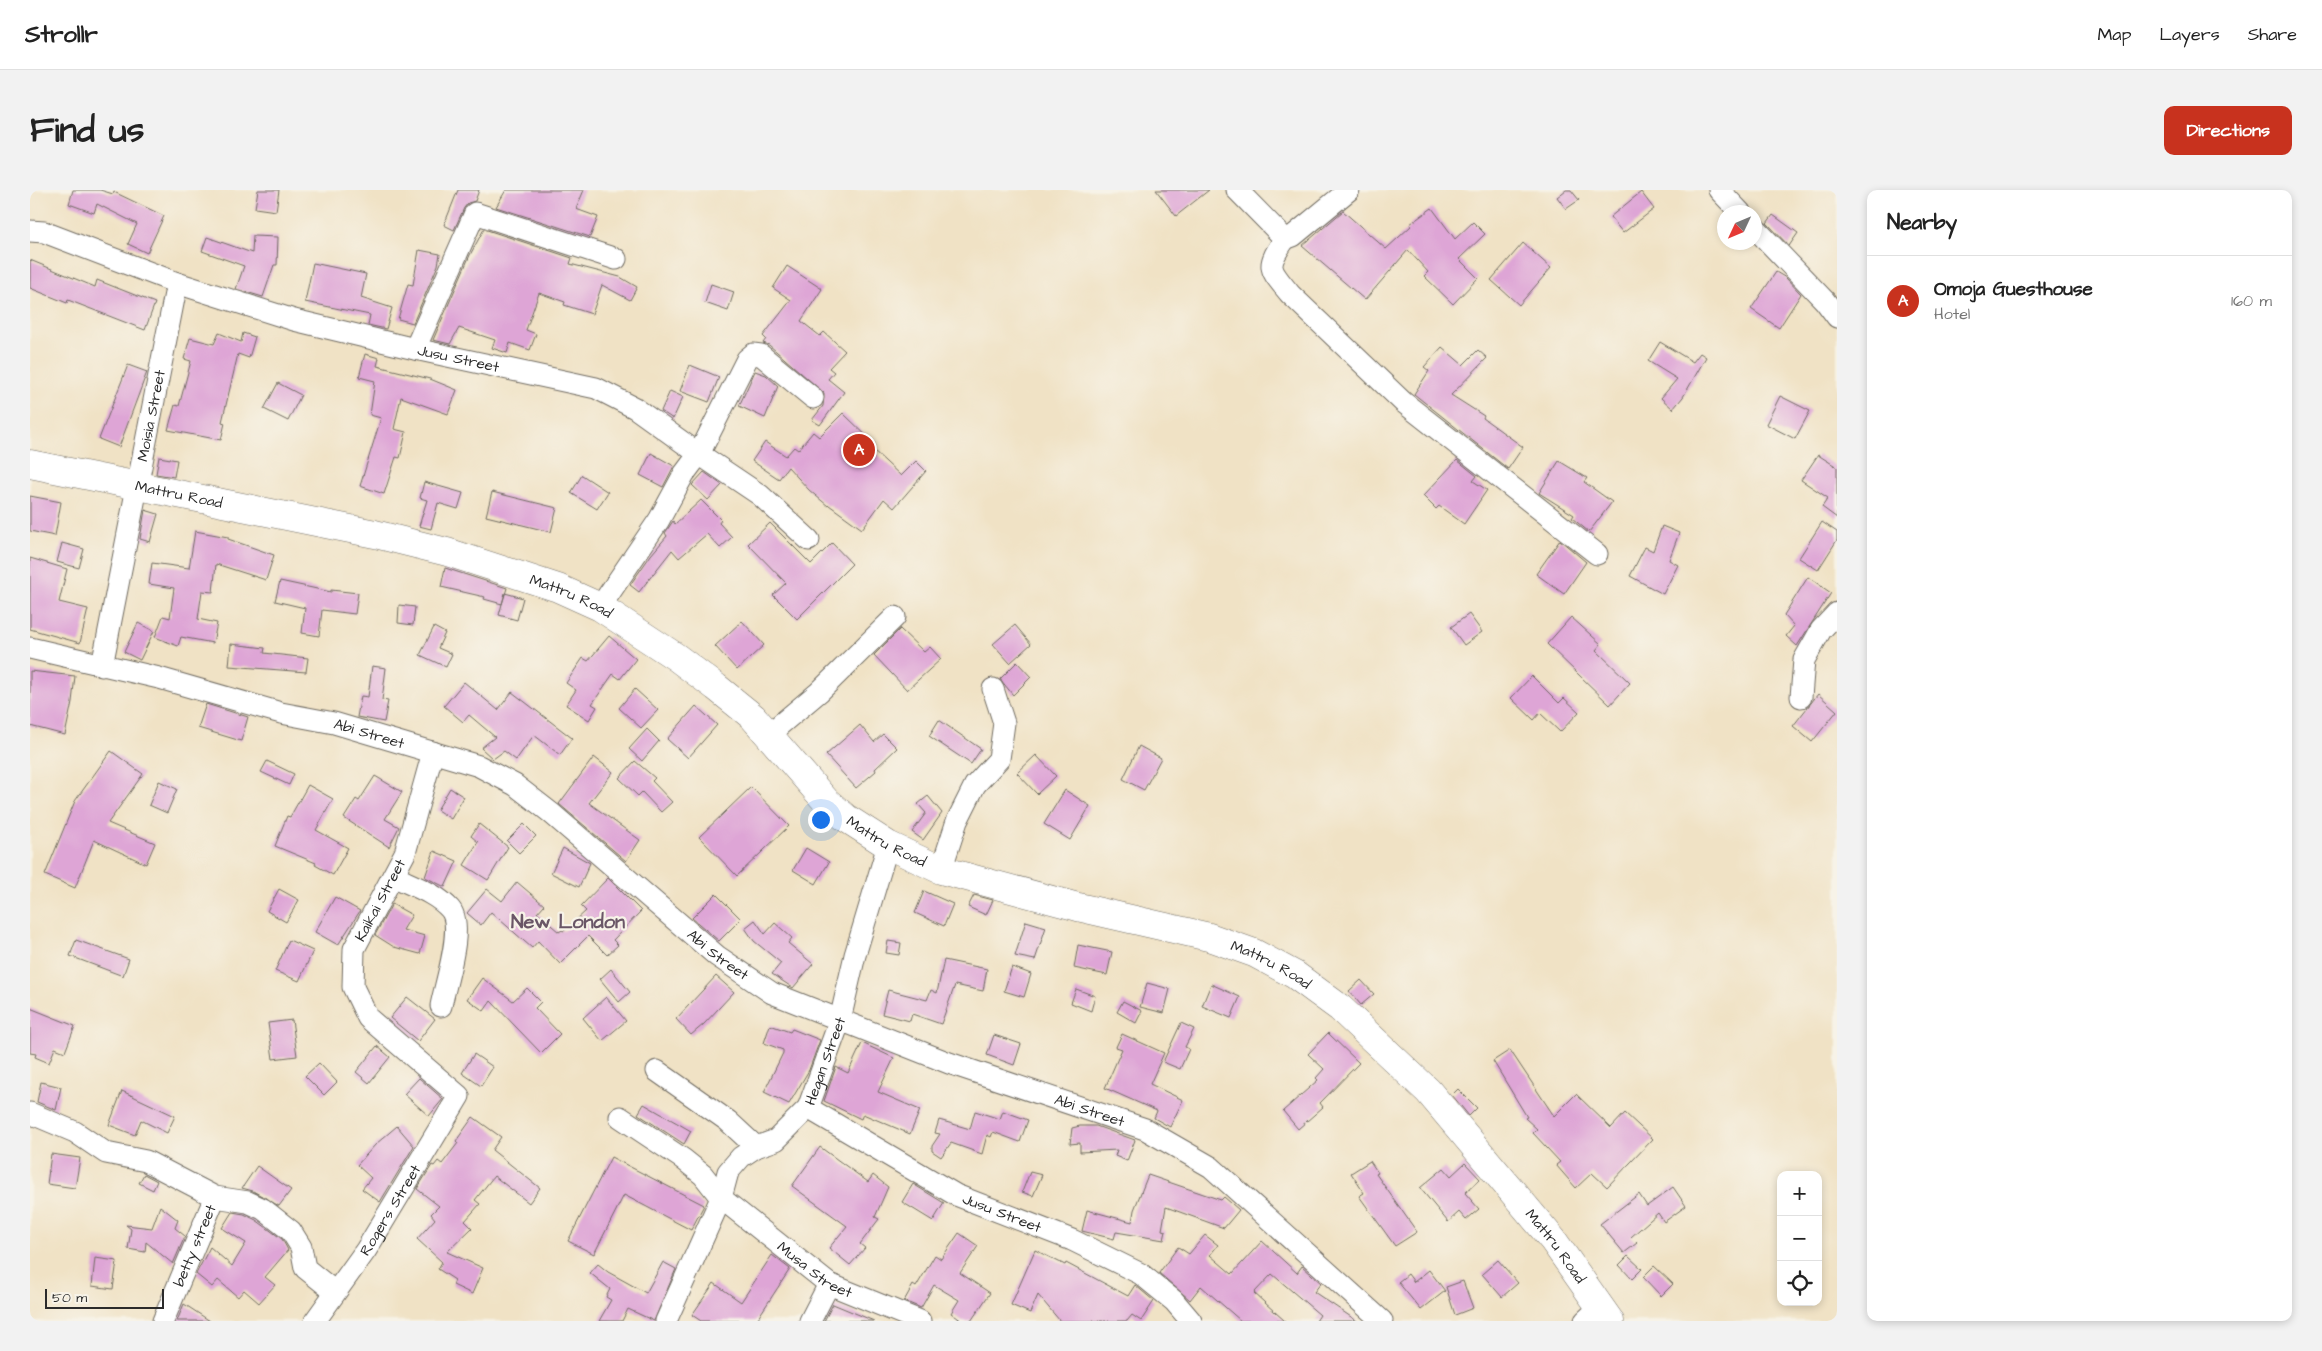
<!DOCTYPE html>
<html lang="en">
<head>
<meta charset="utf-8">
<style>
	:root { --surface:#fff; --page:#f2f2f2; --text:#222; --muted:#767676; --line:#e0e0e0; --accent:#c8321e }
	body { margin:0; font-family:"Architects Daughter",sans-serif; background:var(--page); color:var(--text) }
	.controls { position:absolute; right:15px; bottom:15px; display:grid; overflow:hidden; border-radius:10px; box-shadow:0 2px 8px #0003 }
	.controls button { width:45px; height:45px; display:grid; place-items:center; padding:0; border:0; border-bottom:1px solid var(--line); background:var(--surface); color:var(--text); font:25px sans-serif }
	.compass { position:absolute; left:1687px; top:15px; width:45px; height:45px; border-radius:50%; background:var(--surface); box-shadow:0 2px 8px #0003; rotate:226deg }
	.scale { position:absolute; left:15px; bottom:12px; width:119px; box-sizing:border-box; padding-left:5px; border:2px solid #2b2b2b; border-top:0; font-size:14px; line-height:18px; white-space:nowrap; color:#2b2b2b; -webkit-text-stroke:4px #f7f3e8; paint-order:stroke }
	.you { position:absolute; left:790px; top:629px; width:18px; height:18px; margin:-12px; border:4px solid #fff; border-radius:50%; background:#1a73e8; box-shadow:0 0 0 8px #1a73e833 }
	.badge { display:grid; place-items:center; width:32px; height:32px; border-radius:50%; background:var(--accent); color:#fff; font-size:16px; font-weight:700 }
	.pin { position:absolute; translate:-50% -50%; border:2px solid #fff; box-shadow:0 1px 5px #0006 }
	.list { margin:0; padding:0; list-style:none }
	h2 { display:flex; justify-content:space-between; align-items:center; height:65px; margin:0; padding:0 20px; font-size:21px }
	h2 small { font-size:16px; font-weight:400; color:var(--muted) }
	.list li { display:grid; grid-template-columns:32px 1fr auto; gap:15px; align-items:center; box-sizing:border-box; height:90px; padding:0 20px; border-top:1px solid var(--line) }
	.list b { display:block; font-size:19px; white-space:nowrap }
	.list p { margin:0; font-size:16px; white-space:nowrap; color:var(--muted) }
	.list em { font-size:16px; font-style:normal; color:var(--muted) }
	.icon { flex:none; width:28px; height:28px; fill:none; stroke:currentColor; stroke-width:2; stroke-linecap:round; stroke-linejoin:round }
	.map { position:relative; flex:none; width:1807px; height:1131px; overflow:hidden; border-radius:10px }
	header { display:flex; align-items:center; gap:30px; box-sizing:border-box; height:70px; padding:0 25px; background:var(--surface); border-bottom:1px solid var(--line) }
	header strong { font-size:24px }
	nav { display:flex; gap:28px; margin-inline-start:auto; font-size:18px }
	.intro { display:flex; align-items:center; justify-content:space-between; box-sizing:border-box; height:120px; padding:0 30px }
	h1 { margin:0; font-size:35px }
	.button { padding:12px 22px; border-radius:10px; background:var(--accent); color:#fff; font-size:18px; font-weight:700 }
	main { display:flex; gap:30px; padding:0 30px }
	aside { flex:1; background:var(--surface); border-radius:10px; box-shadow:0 2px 8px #0003 }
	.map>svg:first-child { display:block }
	.building { fill:#dea5d6 }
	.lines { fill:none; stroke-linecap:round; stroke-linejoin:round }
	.minor-casing { stroke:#706b61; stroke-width:23 }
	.major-casing { stroke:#706b61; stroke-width:29 }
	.minor { stroke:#fff; stroke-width:21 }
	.major { stroke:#fff; stroke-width:28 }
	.labels { text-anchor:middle; stroke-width:4.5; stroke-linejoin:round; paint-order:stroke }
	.street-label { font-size:15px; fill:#2b2b2b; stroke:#f7f3e8 }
	.district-label { font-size:20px; font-weight:bold; fill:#6a5667; stroke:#f7f3e8 }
</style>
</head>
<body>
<header>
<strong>Strollr</strong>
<nav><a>Map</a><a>Layers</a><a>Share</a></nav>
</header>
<div class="intro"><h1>Find us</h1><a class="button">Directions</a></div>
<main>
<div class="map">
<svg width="1807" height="1131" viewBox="0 0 1807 1131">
	<rect width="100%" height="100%" fill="#f7f3e8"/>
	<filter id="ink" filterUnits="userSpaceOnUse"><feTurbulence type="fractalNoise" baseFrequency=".02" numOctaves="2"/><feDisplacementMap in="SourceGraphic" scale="10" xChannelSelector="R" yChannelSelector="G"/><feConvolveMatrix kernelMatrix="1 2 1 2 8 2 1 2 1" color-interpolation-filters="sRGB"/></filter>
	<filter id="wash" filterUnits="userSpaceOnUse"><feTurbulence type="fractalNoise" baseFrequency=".0096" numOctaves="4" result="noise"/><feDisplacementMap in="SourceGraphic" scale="20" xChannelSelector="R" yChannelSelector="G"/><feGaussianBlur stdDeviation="1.12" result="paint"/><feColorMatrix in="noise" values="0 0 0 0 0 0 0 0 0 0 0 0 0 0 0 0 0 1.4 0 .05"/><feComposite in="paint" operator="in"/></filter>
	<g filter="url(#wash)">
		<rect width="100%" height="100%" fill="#f0e2c5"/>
		<g id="blocks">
			<path class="building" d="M43,0H70L83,4L84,2L134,26L117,63L98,54L107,34L67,14L64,23L39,14Z
				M228,0H249L246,21L225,18Z
				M428,0H449L445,11L438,13L434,18L424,40L414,35Z
				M476,0H554L546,19L568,27L560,47L466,17Z
				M1126,0H1179L1146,26Z
				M1536,0H1541L1549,10L1536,19L1527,7Z
				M1611,2L1624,19L1593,43L1580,27Z
				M1402,18L1425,49L1443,32L1455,44L1429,69L1448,88L1423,114L1394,86L1398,82L1378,60L1335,110L1272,56L1313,21L1356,59L1381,36L1380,34Z
				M1743,25L1768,43L1759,56L1737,33Z
				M454,39L542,68L540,74L590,87L607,97L600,110L572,95L562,124L534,115L535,112L509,103L496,140L506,144L500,160L480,153L477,163L462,158L465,150L429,138L420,154L403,150L440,65Z
				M223,46L248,47L247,75H244L233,107L206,99L214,76L172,61L177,47L222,63Z
				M1493,53L1521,78L1489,115L1461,90Z
				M389,60L410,64L408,75L383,133L368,129L378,94L383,95Z
				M0,70L65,97L67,90L125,113L115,140L38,110L37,113L0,98Z
				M283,73L336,84L331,108L362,118L356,139L338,135L340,125L275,112Z
				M757,76L792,99L771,131L790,146L794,142L815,161L799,178L804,182L798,189L814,202L790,235L782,230L793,216L794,203L739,155L733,153L736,149L733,146L761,110L743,98Z
				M1746,82L1756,88L1771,104L1749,138L1721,119Z
				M681,94L704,102L698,121L675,113Z
				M189,143L211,152L213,143L225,147L219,168L208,164L192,232L195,233L191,250L138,240L145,215L149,216L161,171L154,169L160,148L184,154Z
				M1630,152L1663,172L1670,163L1676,167L1653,207L1643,219L1631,208L1647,189L1618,171Z
				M1412,157L1433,175L1448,160L1457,168L1421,205L1454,226L1453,228L1493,257L1478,279L1384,204L1399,181L1394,177Z
				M335,164L349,168L347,176L400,189L427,200L418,224L371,207L364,239L376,242L370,268L366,267L354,304L330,296L351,228L340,225L345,191L329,187Z
				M98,175L117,182L89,257L69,249Z
				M660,175L689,187L679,212L650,201Z
				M725,181L736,185L748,196L735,228L709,216Z
				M248,193L271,205L258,231L234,219Z
				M640,201L653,207L643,229L631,221Z
				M1750,206L1780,221L1765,249L1736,234Z
				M813,223L845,254L841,258L871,286L886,271L896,281L864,318L854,309L832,339L799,315L798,316L779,300L758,277L749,289L722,271L735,252L756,266L764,257L768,260L783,242L789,247Z
				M621,263L644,276L633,297L610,285Z
				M1788,265L1807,277V328L1792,317L1798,308L1771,290Z
				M129,267L147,270L144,287L126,284Z
				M1427,270L1447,286L1443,291L1457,300L1434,334L1409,316L1406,319L1393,306Z
				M1529,271L1557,288L1554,292L1582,312L1559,342L1542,328L1544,325L1509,303Z
				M674,282L692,295L678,310L662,295Z
				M552,285L578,302L567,319L541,303Z
				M394,292L433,303L428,319L408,313L401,339L389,336L397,310L390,308Z
				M462,302L527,318L521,342L456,326Z
				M0,306L31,312L25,346L0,341Z
				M671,310L691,330L689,333L702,347L690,358L677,344L649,368L642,360L609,402L600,395L621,365L637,346L635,343L643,331L645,334Z
				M115,320L128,324L120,352L110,349Z
				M1792,332L1807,342V350L1788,380L1769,368Z
				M740,333L781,374L802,353L822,374L767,429L743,405L756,393L718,354Z
				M1632,336L1649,343L1639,370L1648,375L1633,404L1600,386L1615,357L1623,361Z
				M165,341L198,347V349L244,365L236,390L186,374L183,402L172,401L168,429L187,433L183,453L151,447L148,456L125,447L133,426L140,428L144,398L119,394L122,373L159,378Z
				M1530,350L1556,372L1534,404L1506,384Z
				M32,353L54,359L49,378L27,372Z
				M0,368L37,379L29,412L58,419L50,453L0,439Z
				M415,378L477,398L472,414L454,409L455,407L411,397Z
				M1778,387L1801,403L1767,456L1756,446L1764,436L1754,425Z
				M250,391L301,402V400L328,403L325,424L292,420L289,446L272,443L275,418L245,411Z
				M475,403L493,408L487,430L469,425Z
				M369,415L385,417L383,435L368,433Z
				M1439,424L1452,442L1434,455L1421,437Z
				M1541,427L1571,454L1566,460L1600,493L1580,515L1517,454Z
				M712,431L734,455L707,480L685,456Z
				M108,433L124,441L110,470L94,462Z
				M985,435L1001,454L980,473L963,454Z
				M404,437L415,443L408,458L422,464L416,477L390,465Z
				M870,439L894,462L900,457L911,469L877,500L844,465Z
				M579,446L606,469L590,489L583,484L562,514L567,517L559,530L536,515L546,500L536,493L553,468L558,471Z
				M201,454L235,458L234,463L278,468L276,482L199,476Z
				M987,472L1001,487L983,505L970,489Z
				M342,476L356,478L352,510L358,511L354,532L327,527L331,506L338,507Z
				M0,481L45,486L42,512L35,545L0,536Z
				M1502,486L1529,513L1534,508L1549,522L1530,542L1510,523L1504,530L1481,508Z
				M434,492L468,520L482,502L542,548L530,565L504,545L486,570L474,561L463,569L451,558L465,547L439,525L433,532L414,516Z
				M605,499L628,520L611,538L589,518Z
				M1788,504L1807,521L1782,552L1763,536Z
				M176,514L218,527L211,551L168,538Z
				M666,516L687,535L658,568L637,549Z
				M909,530L951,559L941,574L899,546Z
				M830,535L844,552L853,544L867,558L845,579L846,581L826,598L796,565Z
				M617,539L629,551L612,571L599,559Z
				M1109,556L1131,568L1114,600L1093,589Z
				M81,561L113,584L78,633L125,653L116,674L64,650L45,698L15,685L45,611Z
				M1006,565L1026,586L1007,604L987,583Z
				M564,567L583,582L559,613L610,650L596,671L529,614Z
				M237,571L264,584L259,595L231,582Z
				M605,571L625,588L622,591L642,612L631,622L612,602L608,606L589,588Z
				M345,586L372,602L355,629L369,637L359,657L314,628L326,609L329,611Z
				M129,591L147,599L137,623L119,615Z
				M278,595L303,609L286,640L318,658L303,685L285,675L286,673L245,656L257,626L260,627Z
				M721,597L759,636L707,686L669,647Z
				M420,598L434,607L421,629L407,620Z
				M1035,600L1060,616L1040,650L1014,634Z
				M898,606L912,623L893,650L882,642L896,623L888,614Z
				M449,634L478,657L458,690L434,675L448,652L441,646Z
				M494,634L506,646L489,663L477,651Z
				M533,658L560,673L549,697L521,683Z
				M776,658L799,672L786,694L763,680Z
				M404,661L427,671L415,697L395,687Z
				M578,688L611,721L583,750L588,755L577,765L558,746L530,774L508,751L502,758L461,722L451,735L437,723L457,699L472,711L487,692L514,715L507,723L529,742L532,740L534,741L556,721L551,716Z
				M249,699L269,710L256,732L237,721Z
				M894,701L923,714L914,736L885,723Z
				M686,704L711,729L689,751L662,728Z
				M944,705L963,710L956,725L938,717Z
				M305,707L330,721L308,755L285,742Z
				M362,714L382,725L373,740L395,746L390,764L364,757L345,745Z
				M725,730L735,744L745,733L762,748L758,753L783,774L763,798L742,784L751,773L724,751L715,738Z
				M996,731L1016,737L1005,770L985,766Z
				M46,750L99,769L93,786L40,766Z
				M259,750L283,761L269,791L245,781Z
				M858,751L871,753L869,765L856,763Z
				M1048,755L1082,762L1077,785L1044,778Z
				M914,770L957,779L953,801L925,795L911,834L882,824L880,831L852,824L858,800L897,810L901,800L907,803Z
				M982,777L1001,784L994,807L974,801Z
				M581,779L600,802L589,812L570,789Z
				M686,786L704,802L674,834L661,845L646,829Z
				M452,788L483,811L497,798L511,812L505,818L530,844L511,863L461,811L454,821L437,809Z
				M1331,790L1344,804L1331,815L1319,801Z
				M1117,793L1140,799L1134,823L1110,817Z
				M1181,794L1210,807L1201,828L1172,816Z
				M1046,799L1065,806L1061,821L1041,813Z
				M377,807L405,829L388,851L360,828Z
				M576,807L596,831L572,851L553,828Z
				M1093,811L1112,821L1106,833L1087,822Z
				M0,818L45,836L35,862L25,858L19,873L5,867L6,864L0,863Z
				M262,830L267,866L243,869L238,833Z
				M1151,833L1164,839L1155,857L1159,859L1150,879L1133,872Z
				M740,835L760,842L762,839L790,850L779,880L759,914L734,902L753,863V860L734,853Z
				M1298,843L1329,873L1290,913L1293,917L1268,939L1253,921L1288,890L1286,888L1294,879L1278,864Z
				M1092,844L1134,863L1120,894L1153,910L1140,937L1124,928L1127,921L1075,898L1092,859L1086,857Z
				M964,845L991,854L984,875L957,865Z
				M832,853L864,868L848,902L890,920L880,944L833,924L831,929L794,911L806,877L818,883Z
				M347,856L360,867L339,893L326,882Z
				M1480,860L1524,926L1546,904L1581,938L1595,923L1623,949L1577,997L1562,983L1546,998L1526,975L1530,972L1503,943L1507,939L1495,928L1497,927L1463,871Z
				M444,864L463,877L451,896L432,883Z
				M289,873L307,892L294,905L275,886Z
				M389,888L413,909L399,926L374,904Z
				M11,892L31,897L26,920L7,912Z
				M1428,899L1447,918L1439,926L1422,905Z
				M92,901L145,926L137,943L111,930L105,945L79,935Z
				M614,914L661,941L654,954L608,924Z
				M945,921L970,929L973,921L998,930L990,952L963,942L961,947L957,945L952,964L921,953L911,967L902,961V956L910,944L905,943L909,930L940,939Z
				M443,927L471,947L462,960L510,998L499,1013L464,986L445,1010L450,1014L435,1031L442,1038L417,1062L453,1078L442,1104L423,1095L425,1090L408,1079L412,1072L387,1049L405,1029L401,1024L409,1016L387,999L402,975L404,976L408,971L412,974L428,953L426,951Z
				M367,936L384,956L350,1012L332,999L341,988L327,975L346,954Z
				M1050,936H1066L1105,950L1097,971L1085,966L1087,960L1050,962V953L1040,954L1042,938Z
				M790,957L838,992L843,985L858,997L845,1027L849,1029L830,1054L835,1058L820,1075L799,1058L817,1036L762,996Z
				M21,964L50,968L45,998L17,994Z
				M581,967L674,1015L661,1040L594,1005L564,1064L538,1051Z
				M1340,971L1348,983L1346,984L1387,1042L1365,1056L1329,1006L1334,1003L1321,983Z
				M1435,973L1450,989L1435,1003L1449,1019L1436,1030L1429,1022L1418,1032L1390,998L1414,978L1421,986Z
				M227,976L261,1000L249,1016L223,1001L212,998Z
				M1000,982L1012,985L1003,1006L992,1002Z
				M114,984L127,991L123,1000L109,993Z
				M1118,985L1191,1010L1194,1007L1209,1020L1194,1038L1136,1017L1132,1040L1136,1041L1134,1050L1086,1042L1084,1049L1052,1041L1057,1020L1102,1032L1104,1020Z
				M883,994L914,1013L903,1031L872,1012Z
				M1643,997L1656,1016L1634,1032L1628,1023L1601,1047L1607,1053L1594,1063L1570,1034L1609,1004L1617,1016Z
				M130,1016L148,1030L145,1038L155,1046L143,1074L116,1052L115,1062L98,1059L101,1039L96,1035L122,1038Z
				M202,1022L214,1024L226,1030L252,1049L258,1060L235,1087L245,1095L229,1113L214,1100L208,1107L188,1090L182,1097L166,1084L180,1057L202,1076L216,1053L192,1038Z
				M929,1043L948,1056L930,1083L960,1103L941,1131H932L921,1123L929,1110L904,1095L891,1118L874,1111L883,1095L886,1097L905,1065L911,1069Z
				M1175,1045L1188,1055L1180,1065L1202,1084L1232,1051L1267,1083L1272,1076L1291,1093L1284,1102L1327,1131H1286L1290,1125L1242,1084L1224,1103L1255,1131H1211L1171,1096L1160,1110L1129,1083L1148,1057L1159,1064Z
				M1005,1060L1035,1075L1036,1073L1098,1106L1105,1095L1124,1111L1111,1131L1102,1125L1097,1131H1030L1008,1105L1000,1123L981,1115Z
				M742,1065L760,1079L726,1131H671L662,1125L684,1093L711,1112Z
				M1598,1066L1612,1079L1602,1089L1589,1075Z
				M65,1068L87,1071L83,1099L62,1096Z
				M1468,1070L1488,1093L1472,1107L1452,1084Z
				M633,1072L646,1079L624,1131L598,1119L592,1131H569L581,1110L576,1107L580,1099L560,1083L568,1074L578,1082L616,1103Z
				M1624,1076L1643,1094L1631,1106L1613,1087Z
				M1399,1080L1415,1101L1391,1120L1368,1092L1378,1084L1384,1092Z
				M1433,1091L1443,1118L1425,1125L1416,1097Z
				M154,1114L180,1131H147Z
				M803,1114L844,1131H794Z"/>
		</g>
	</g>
	<g filter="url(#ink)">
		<use href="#blocks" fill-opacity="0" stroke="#706b61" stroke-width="1"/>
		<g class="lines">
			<defs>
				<g id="minor">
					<path d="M1207,0L1255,49L1263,46L1319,0"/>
					<path d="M1689,0L1710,22"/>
					<path d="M1724,37L1795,111L1807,127"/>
					<path id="s1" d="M0,41L14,42L147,93L264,130L385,159L566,198L605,218L669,264L654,284L629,330L570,417"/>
					<path d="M1255,49C1235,78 1239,78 1260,104L1373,212L1567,364"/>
					<path d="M385,159L445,23L586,69"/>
					<path d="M779,350L730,305L669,264L717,169L723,164L731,165L783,208"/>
					<path id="s2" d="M0,458L129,488L251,523L304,533L449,576L485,595L521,623L687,766L742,803L919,873L1115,939L1181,977L1352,1131"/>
					<path id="s3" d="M72,476L147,93"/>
					<path d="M1771,507L1774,470L1791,440L1807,423"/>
					<path d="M739,544L789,502L865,427"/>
					<path d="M911,680L927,631L945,595L969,569L974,533L963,499"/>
					<path d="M363,686C381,695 406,703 420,719C435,736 415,794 411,816"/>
					<path d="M627,881L698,931L726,957"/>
					<path id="s4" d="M778,918L926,1005L1042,1050L1111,1084L1144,1111L1161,1131"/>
					<path d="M0,923L45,942L76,963L116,971L185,1007L218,1012L233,1019L261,1041L271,1057L275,1078L305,1102"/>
					<path id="s5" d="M590,927L653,969L673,985L691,1008L799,1094L890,1131"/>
					<path id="s6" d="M133,1131L185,1007"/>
					<path id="s7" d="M285,1131L336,1060L429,906L338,828L323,797L324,759L375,663L403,562"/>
					<path id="s8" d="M636,1131L691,1008L698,982L711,967L726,957L746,950L778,918L810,830L825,765L858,655"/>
					<path d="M780,1131L799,1094"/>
					<path d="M1555,1131L1570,1117"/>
				</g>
				<g id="major">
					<path id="s9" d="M0,274L345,344L417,362L528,398L570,417L646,467L686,497L723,527L796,611L816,628L858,655L911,680L1048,717L1179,747L1224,763L1265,785L1310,818L1398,901L1523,1050L1580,1131"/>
				</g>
			</defs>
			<use href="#minor" class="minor-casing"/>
			<use href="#major" class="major-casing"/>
			<use href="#minor" class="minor"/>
			<use href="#major" class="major"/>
		</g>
	</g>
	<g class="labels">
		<g class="street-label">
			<text dy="5" stroke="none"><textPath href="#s1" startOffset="448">Jusu Street</textPath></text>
			<text dy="5" stroke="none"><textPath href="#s3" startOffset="255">Moisia Street</textPath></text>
			<text dy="5" stroke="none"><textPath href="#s9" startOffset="152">Mattru Road</textPath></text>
			<text dy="5" stroke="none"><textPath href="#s9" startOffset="558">Mattru Road</textPath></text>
			<text dy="5" stroke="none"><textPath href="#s2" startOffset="350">Abi Street</textPath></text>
			<text dy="5" stroke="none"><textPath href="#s9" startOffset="962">Mattru Road</textPath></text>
			<text dy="5" stroke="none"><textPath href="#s7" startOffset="515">Kaikai Street</textPath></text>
			<text dy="5" stroke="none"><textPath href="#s2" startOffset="770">Abi Street</textPath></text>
			<text dy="5" stroke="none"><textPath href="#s9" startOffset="1368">Mattru Road</textPath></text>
			<text dy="5" stroke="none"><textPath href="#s8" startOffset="316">Hegan Street</textPath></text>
			<text dy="5" stroke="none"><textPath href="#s2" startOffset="1175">Abi Street</textPath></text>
			<text dy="5" stroke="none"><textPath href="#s7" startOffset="134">Rogers Street</textPath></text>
			<text dy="5" stroke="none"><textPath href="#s4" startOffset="221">Jusu Street</textPath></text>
			<text dy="5" stroke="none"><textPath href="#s6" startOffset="82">betty street</textPath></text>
			<text dy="5" stroke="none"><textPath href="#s9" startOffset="1772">Mattru Road</textPath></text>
			<text dy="5" stroke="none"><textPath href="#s5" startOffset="249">Musa Street</textPath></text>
		</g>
		<g class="district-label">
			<text x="538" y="738">New London</text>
		</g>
	</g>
</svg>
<div class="controls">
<button>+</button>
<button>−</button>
<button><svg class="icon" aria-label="locate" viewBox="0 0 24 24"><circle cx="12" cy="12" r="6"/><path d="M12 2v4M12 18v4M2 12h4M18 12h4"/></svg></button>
</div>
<svg class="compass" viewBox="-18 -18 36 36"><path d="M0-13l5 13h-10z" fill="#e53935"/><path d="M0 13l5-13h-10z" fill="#767676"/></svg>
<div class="scale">50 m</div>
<div class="you"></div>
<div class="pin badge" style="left:829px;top:260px">A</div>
</div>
<aside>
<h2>Nearby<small></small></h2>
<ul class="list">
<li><span class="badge">A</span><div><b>Omoja Guesthouse</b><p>Hotel</p></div><em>160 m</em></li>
</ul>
</aside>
</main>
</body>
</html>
